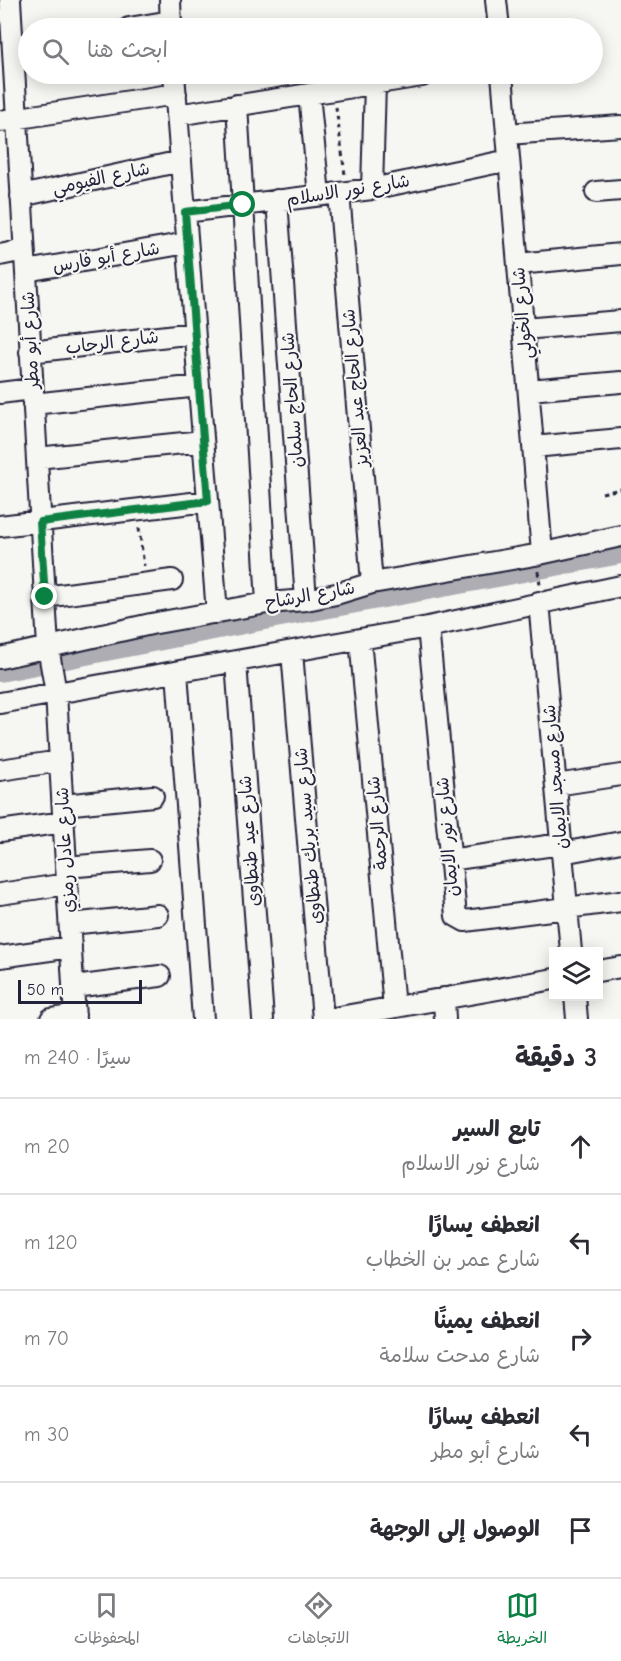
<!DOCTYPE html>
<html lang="ar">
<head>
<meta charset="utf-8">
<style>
	:root { --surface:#fff; --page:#f7f7f7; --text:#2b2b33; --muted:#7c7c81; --line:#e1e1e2; --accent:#0b8043 }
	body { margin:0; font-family:"Comic Neue","Playpen Sans Arabic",sans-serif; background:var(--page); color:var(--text); direction:rtl }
	.controls { position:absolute; right:18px; bottom:18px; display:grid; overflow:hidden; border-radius:0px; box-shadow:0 3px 15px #0003 }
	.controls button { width:54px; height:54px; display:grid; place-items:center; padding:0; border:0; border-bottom:2px solid var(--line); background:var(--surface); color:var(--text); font:30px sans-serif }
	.scale { position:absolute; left:18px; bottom:15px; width:124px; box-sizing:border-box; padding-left:6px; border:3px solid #22223b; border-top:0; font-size:16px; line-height:21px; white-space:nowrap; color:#22223b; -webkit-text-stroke:4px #f6f6f2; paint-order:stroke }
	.stop { position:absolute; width:18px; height:18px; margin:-14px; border:4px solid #0b8043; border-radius:50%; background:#fff }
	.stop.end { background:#0b8043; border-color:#fff; box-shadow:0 2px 6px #0008 }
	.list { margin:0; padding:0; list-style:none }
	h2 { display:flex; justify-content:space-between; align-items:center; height:78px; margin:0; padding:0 24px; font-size:26px }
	h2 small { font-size:20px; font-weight:400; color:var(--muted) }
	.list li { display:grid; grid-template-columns:39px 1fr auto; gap:18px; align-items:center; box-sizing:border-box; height:96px; padding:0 24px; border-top:2px solid var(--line) }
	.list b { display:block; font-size:22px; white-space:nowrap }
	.list p { margin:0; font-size:20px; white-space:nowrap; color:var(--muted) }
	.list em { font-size:20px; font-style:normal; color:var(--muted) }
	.icon { flex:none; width:33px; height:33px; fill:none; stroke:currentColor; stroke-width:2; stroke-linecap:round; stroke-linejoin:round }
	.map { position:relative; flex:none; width:621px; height:1019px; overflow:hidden; direction:ltr }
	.search { position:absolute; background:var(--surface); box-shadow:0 3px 15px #0003; left:18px; right:18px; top:18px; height:66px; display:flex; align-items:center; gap:15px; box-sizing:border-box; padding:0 21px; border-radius:33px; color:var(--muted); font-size:22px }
	.sheet { height:558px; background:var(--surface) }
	nav { display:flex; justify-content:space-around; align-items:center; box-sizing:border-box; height:84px; border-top:2px solid var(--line); background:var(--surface); font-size:16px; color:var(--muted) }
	nav a { display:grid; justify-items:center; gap:3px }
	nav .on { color:var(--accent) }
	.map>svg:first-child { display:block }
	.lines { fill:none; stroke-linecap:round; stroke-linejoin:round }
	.canal { stroke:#adadb3; stroke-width:18 }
	.street-casing { stroke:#22223b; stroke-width:24 }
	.path { stroke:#22223b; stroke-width:3; stroke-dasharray:4.5 4.5; stroke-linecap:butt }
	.street { stroke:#f6f6f2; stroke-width:20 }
	.route { stroke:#0b8043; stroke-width:8 }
	.labels { text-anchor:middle; stroke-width:4.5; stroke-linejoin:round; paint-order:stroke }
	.street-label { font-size:18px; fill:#22223b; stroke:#f6f6f2 }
</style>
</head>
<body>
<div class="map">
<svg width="621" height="1019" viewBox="0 0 621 1019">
	<rect width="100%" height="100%" fill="#f6f6f2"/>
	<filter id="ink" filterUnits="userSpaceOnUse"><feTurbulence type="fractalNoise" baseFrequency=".0167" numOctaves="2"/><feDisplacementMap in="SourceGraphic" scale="12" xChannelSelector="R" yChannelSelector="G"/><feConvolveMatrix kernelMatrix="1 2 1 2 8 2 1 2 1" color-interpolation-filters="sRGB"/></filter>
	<g filter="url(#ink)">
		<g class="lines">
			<path class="canal" d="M0,673L259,622L621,555"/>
			<defs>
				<path id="street" d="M10,0L45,597L48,647L56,693L75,1019
					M170,0L171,28
					M496,0L499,28
					M129,28L171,21
					M174,74L217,613
					M502,74L542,553
					M309,94L319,195
					M237,105L267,603
					M177,115L422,76
					M0,121L176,94
					M507,134L621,126
					M372,189L375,84
					M596,192L621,190
					M339,193L372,583
					M21,196L181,161
					M277,200L306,600
					M185,212L372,189L509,160
					M0,255L24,250
					M518,264L621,254
					M26,271L187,243
					M523,329L621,321
					M30,352L194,333
					M529,390L621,382
					M0,393L32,389
					M33,404L199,386
					M533,447L621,439
					M37,458L203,441
					M0,526L208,501
					M45,597L172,580
					M539,602L571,951
					M428,627L456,916L465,921L621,901
					M360,639L394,1007
					M292,652L323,1019
					M0,658L151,624L267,603L306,600L336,594L372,583L535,555L621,536
					M236,663L263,1019
					M177,672L203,1019
					M0,703L428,627L621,586
					M0,770L60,761
					M556,785L621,775
					M63,805L153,796
					M0,831L64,822
					M562,853L621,842
					M449,860L561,844
					M66,867L150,860
					M0,894L67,884
					M70,924L158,915
					M0,957L71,947
					M598,971L621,967
					M74,987L160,976
					M575,996L577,1019
					M444,998L445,1019
					M51,1019L75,1015
					M328,1019L554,979"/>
			</defs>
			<use href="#street" class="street-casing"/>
			<path class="path" d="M336,107L345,175
				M602,493L621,489
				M139,528L144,566
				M538,571L540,585"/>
			<use href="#street" class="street"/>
		</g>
	</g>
	<g class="lines" filter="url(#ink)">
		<path class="route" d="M45,597L40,522L208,501L185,212L243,205"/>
	</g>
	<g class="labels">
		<g class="street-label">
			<text transform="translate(101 178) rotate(-12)" y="6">شارع الفيومي</text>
			<text transform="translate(348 190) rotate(-9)" y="6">شارع نور الاسلام</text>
			<text transform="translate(106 257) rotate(-10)" y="6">شارع أبو فارس</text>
			<text transform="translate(522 313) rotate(-95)" y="6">شارع الخولي</text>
			<text transform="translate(30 340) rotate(-93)" y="6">شارع أبو مطر</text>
			<text transform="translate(112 342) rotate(-7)" y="6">شارع الرحاب</text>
			<text transform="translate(355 388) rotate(-95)" y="6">شارع الحاج عبد العزيز</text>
			<text transform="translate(292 400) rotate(-94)" y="6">شارع الحاج سلمان</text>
			<text transform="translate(310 595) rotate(-10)" y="6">شارع الرشاح</text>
			<text transform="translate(555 777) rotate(-95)" y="6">شارع مسجد الايمان</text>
			<text transform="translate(377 823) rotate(-95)" y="6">شارع الرحمة</text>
			<text transform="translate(308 836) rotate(-95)" y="6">شارع سيد بريك طنطاوى</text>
			<text transform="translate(447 837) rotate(-95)" y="6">شارع نور الايمان</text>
			<text transform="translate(249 841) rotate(-94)" y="6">شارع عيد طنطاوى</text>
			<text transform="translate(65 850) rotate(-93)" y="6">شارع عادل رمزي</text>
		</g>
	</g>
</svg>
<div class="controls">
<button><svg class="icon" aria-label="layers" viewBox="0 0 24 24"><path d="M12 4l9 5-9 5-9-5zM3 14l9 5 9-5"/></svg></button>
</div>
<div class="scale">50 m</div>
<div class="stop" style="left:243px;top:205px"></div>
<div class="stop end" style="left:45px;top:597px"></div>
<div class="search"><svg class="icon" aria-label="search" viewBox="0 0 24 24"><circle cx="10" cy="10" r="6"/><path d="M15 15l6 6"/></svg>ابحث هنا</div>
</div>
<section class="sheet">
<h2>3 دقيقة<small>سيرًا · 240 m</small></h2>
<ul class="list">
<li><svg class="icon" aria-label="ahead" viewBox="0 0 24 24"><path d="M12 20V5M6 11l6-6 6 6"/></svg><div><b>تابع السير</b><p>شارع نور الاسلام</p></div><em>20 m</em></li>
<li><svg class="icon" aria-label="left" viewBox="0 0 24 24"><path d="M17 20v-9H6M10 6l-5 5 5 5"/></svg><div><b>انعطف يسارًا</b><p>شارع عمر بن الخطاب</p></div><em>120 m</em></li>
<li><svg class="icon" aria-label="right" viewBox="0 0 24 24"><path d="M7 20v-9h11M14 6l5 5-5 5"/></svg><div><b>انعطف يمينًا</b><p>شارع مدحت سلامة</p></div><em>70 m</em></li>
<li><svg class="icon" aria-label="left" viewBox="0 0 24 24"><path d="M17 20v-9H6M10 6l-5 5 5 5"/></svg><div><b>انعطف يسارًا</b><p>شارع أبو مطر</p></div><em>30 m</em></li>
<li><svg class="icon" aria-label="arrive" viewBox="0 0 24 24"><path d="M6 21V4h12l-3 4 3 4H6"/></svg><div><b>الوصول إلى الوجهة</b></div></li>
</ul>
</section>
<nav>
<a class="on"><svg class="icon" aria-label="map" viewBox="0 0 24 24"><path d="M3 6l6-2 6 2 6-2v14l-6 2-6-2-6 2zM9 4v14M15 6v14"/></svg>الخريطة</a>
<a><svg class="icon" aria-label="directions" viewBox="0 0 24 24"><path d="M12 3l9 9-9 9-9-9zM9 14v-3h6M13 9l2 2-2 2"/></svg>الاتجاهات</a>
<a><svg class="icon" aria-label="saved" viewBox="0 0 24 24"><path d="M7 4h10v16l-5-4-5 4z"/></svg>المحفوظات</a>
</nav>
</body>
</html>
